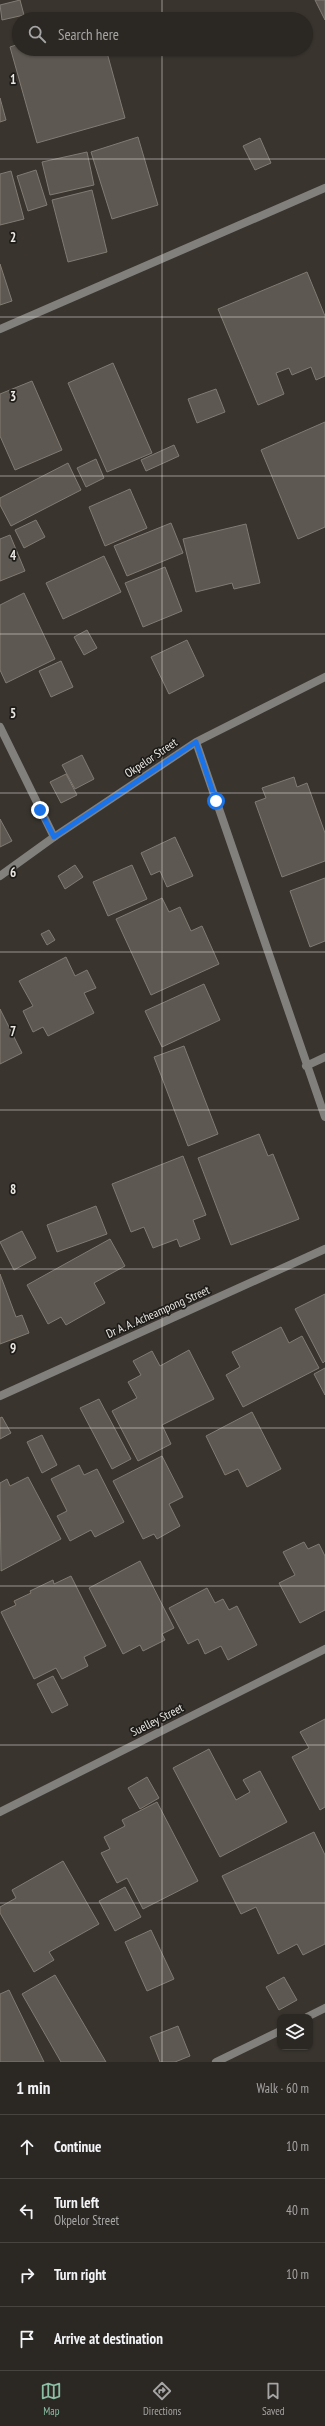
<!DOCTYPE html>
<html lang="en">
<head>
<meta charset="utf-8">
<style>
	:root { --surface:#2b2722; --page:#332f2a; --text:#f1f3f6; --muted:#a6a5a5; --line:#474440; --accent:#8abfa5 }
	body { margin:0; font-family:"PT Sans Narrow",sans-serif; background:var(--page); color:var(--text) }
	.controls { position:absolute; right:12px; bottom:12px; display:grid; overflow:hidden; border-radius:8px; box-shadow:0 1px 3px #0004 }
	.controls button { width:36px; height:36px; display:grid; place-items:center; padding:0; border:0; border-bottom:1px solid var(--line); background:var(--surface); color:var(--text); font:20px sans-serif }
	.stop { position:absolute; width:12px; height:12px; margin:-9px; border:3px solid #1a73e8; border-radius:50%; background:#fff }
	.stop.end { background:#1a73e8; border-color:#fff; box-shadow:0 1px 4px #0008 }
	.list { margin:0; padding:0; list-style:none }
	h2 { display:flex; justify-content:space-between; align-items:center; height:52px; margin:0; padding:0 16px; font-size:17px }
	h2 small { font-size:13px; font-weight:400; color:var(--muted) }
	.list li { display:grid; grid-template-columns:26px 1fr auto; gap:12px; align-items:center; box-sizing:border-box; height:64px; padding:0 16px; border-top:1px solid var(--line) }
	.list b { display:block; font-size:15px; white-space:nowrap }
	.list p { margin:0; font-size:13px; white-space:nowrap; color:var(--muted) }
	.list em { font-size:13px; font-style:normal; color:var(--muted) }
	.icon { flex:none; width:22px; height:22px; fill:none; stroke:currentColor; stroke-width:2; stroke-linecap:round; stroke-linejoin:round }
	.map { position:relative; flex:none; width:325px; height:2062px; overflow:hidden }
	.search { position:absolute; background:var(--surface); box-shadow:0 1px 3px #0004; left:12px; right:12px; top:12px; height:44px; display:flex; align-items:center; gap:10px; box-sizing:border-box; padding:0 14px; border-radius:22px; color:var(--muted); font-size:15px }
	.sheet { height:308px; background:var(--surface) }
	nav { display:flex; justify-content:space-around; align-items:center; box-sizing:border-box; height:56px; border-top:1px solid var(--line); background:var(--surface); font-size:11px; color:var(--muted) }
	nav a { display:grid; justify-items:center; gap:2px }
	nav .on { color:var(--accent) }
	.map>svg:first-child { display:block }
	.building { fill:#5d5851; stroke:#817b74 }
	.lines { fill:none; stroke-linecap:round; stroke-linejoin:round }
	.lane { stroke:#82807d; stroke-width:8 }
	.street { stroke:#82807d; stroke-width:8 }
	.route { stroke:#1a73e8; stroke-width:5 }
	.grid { fill:none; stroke:#ebe8e4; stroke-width:1; stroke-opacity:0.55 }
	.labels { text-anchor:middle; stroke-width:3.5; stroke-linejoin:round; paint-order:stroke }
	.street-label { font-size:12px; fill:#ebe8e4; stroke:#1e1c19 }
	.grid-label { font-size:13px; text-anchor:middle; font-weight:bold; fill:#ebe8e4; stroke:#1e1c19; stroke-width:3.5; stroke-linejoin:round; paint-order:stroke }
</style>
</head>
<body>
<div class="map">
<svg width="325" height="2062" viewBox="0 0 325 2062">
	<rect width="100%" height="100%" fill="#39342e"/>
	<path class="building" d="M20,0L24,15L2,20L0,5Z
		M315,0H325V20Z
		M19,44V49H106L125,118L37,143L10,47Z
		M0,98L6,120L0,122Z
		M138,137L158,205L112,219L91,152Z
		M260,138L271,163L255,170L243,146Z
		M87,152L94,185L50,195L42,162Z
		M36,170L47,205L28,211L17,176Z
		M11,171L24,219L0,225V174Z
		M92,190L107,252L68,262L52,200Z
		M0,264L12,301L0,305Z
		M307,272L325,316V376L316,380L311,367L292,375L289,368L276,373L284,394L258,405L218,309Z
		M113,363L152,453L107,472L68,383Z
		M32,381L62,450L15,470L0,436V394Z
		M216,389L225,412L197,423L188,399Z
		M325,422V527L298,539L261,450Z
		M174,445L179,456L146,471L141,460Z
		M96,459L104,478L86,487L77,468Z
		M68,463L81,490L11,526L0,505V498Z
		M130,489L147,528L105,546L89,507Z
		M36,520L45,537L24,548L15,530Z
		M171,523L183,553L127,576L114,546Z
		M246,524L260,583L234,589L232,583L196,592L183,539Z
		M10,535L25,571L0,581V539Z
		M104,556L121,592L63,619L46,583Z
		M165,567L182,611L143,627L125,583Z
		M24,593L55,659L6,683L0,670V605Z
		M87,630L97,648L84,655L74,637Z
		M187,640L204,676L169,694L151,657Z
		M61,661L73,687L51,697L39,671Z
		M82,755L94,779L75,789L62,765Z
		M66,774L77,795L61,803L50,782Z
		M294,777L297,787L307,783L325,833V861L282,877L255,802L266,798L262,788Z
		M0,819L12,841L0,847Z
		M175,837L193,876L167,887L160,871L151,875L141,853Z
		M75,865L83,877L65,889L58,876Z
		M132,865L147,899L108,916L93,882Z
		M325,878V941L310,947L290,891Z
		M162,898L169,912L180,907L191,931L202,926L219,964L151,995L116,919Z
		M49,930L55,940L47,945L41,934Z
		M66,957L75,976L87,970L96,988L84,993L94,1013L48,1036L43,1027L33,1032L23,1011L33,1006L19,981Z
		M204,984L220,1020L162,1047L145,1011Z
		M0,1009L22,1053L0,1064Z
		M184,1046L218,1134L188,1146L154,1057Z
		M259,1134L268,1156L273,1154L299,1219L231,1245L198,1158Z
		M183,1156L206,1215L193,1220L200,1239L180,1247L177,1239L153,1248L144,1227L131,1232L112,1184Z
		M96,1206L107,1234L57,1252L47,1225Z
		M22,1231L36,1258L14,1270L0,1242Z
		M110,1239L125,1266L94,1283L105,1303L66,1325L61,1317L48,1324L27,1285Z
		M0,1274L16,1317L22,1315L29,1333L0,1344Z
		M325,1294V1361L323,1363L295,1309Z
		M281,1327L289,1343L302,1336L319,1368L243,1407L226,1375L240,1367L232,1352Z
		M189,1350L214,1399L162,1425L171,1444L138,1461L112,1411L137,1398L128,1382L141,1375L133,1361L152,1351L160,1366Z
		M325,1368V1395L314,1374Z
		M99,1399L131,1459L112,1469L80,1408Z
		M252,1412L281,1469L247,1487L238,1469L225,1475L206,1436Z
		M2,1417L11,1433L0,1439V1418Z
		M42,1435L57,1465L42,1473L27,1442Z
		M162,1456L183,1497L169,1504L180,1526L157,1539L154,1534L143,1539L113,1481Z
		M79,1465L84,1475L97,1469L124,1522L95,1537L91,1530L70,1541L57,1516L67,1511L51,1479Z
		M28,1477L61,1539L1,1571L0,1483L7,1479L10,1486Z
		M304,1542L308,1549L319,1544L325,1556V1610L300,1623L279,1583L295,1575L283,1552Z
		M140,1561L174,1628L162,1634L165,1640L143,1651L140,1645L123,1654L89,1588Z
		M71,1576L106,1646L84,1657L88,1666L62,1679L56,1668L34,1679L1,1612L16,1605L14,1601L31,1593L30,1591L53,1580L54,1584Z
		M207,1588L215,1603L223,1599L229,1610L237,1606L257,1645L228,1660L221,1646L205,1654L198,1639L188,1644L169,1608Z
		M53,1676L68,1705L52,1713L37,1684Z
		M325,1719V1807L320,1810L292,1757L309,1748L300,1732Z
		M209,1749L236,1800L250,1792L243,1780L260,1771L287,1822L220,1857L173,1768Z
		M147,1777L159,1798L140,1809L128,1788Z
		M157,1802L198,1881L143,1909L127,1878L117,1883L101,1853L110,1849L104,1837L125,1826L122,1820Z
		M314,1832L325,1855V1944L303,1955L297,1944L278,1954L256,1907L241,1914L222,1876Z
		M63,1861L99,1924L49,1952L54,1960L34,1972L0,1913V1907L16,1898L12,1890Z
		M125,1887L141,1917L115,1931L99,1901Z
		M151,1930L174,1979L147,1991L125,1942Z
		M55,1975L106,2062H61L22,1994Z
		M284,1977L297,2000L279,2010L266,1987Z
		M9,1990L44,2062H0V1994Z
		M178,2026L190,2056L175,2062H160L150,2037Z"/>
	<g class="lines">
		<path class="lane" d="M0,727L54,837"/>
		<path class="street" d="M0,329L325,188
			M196,742L325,1117
			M0,876L54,837L196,742L325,677
			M306,1066L325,1057
			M0,1396L325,1249
			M0,1812L325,1649
			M307,2017L325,2008
			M216,2062L280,2031"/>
	</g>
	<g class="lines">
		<path class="route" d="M40,810L54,837L196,742L216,801"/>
	</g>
	<path class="grid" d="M162,0V19M162,49V2062M0,159H325M0,317H325M0,476H325M0,634H325M0,793H325M0,952H325M0,1110H325M0,1269H325M0,1428H325M0,1586H325M0,1745H325M0,1903H325"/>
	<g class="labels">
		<g class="street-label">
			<text transform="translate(151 758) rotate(-34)" y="4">Okpelor Street</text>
			<text transform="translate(158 1312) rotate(-24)" y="4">Dr A. A. Acheampong Street</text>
			<text transform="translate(157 1720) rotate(-27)" y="4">Suelley Street</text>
		</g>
	</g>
	<g class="grid-label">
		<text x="13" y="84">1</text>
		<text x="13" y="242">2</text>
		<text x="13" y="401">3</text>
		<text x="13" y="560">4</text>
		<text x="13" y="718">5</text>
		<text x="13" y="877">6</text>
		<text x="13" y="1036">7</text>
		<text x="13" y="1194">8</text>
		<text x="13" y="1353">9</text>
	</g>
</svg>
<div class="controls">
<button><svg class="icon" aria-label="layers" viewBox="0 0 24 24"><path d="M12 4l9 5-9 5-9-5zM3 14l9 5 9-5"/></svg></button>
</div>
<div class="stop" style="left:216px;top:801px"></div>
<div class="stop end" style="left:40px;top:810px"></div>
<div class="search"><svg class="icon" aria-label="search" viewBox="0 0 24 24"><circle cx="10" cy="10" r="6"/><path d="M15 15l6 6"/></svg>Search here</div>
</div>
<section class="sheet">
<h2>1 min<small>Walk · 60 m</small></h2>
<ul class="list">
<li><svg class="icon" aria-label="ahead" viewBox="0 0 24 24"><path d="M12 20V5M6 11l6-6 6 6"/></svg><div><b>Continue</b></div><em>10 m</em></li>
<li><svg class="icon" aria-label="left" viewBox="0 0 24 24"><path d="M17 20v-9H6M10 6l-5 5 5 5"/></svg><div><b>Turn left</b><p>Okpelor Street</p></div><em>40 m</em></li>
<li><svg class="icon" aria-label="right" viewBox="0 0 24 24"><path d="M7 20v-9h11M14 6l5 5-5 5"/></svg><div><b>Turn right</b></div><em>10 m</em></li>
<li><svg class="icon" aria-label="arrive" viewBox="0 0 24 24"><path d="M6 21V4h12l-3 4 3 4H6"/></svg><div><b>Arrive at destination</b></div></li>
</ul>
</section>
<nav>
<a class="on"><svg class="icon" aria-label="map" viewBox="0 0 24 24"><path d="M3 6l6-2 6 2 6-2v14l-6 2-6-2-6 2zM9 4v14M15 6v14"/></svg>Map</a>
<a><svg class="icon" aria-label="directions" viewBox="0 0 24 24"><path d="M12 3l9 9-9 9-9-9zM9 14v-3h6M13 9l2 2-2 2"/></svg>Directions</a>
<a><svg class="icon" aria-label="saved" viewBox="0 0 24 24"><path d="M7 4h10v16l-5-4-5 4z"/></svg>Saved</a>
</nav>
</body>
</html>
